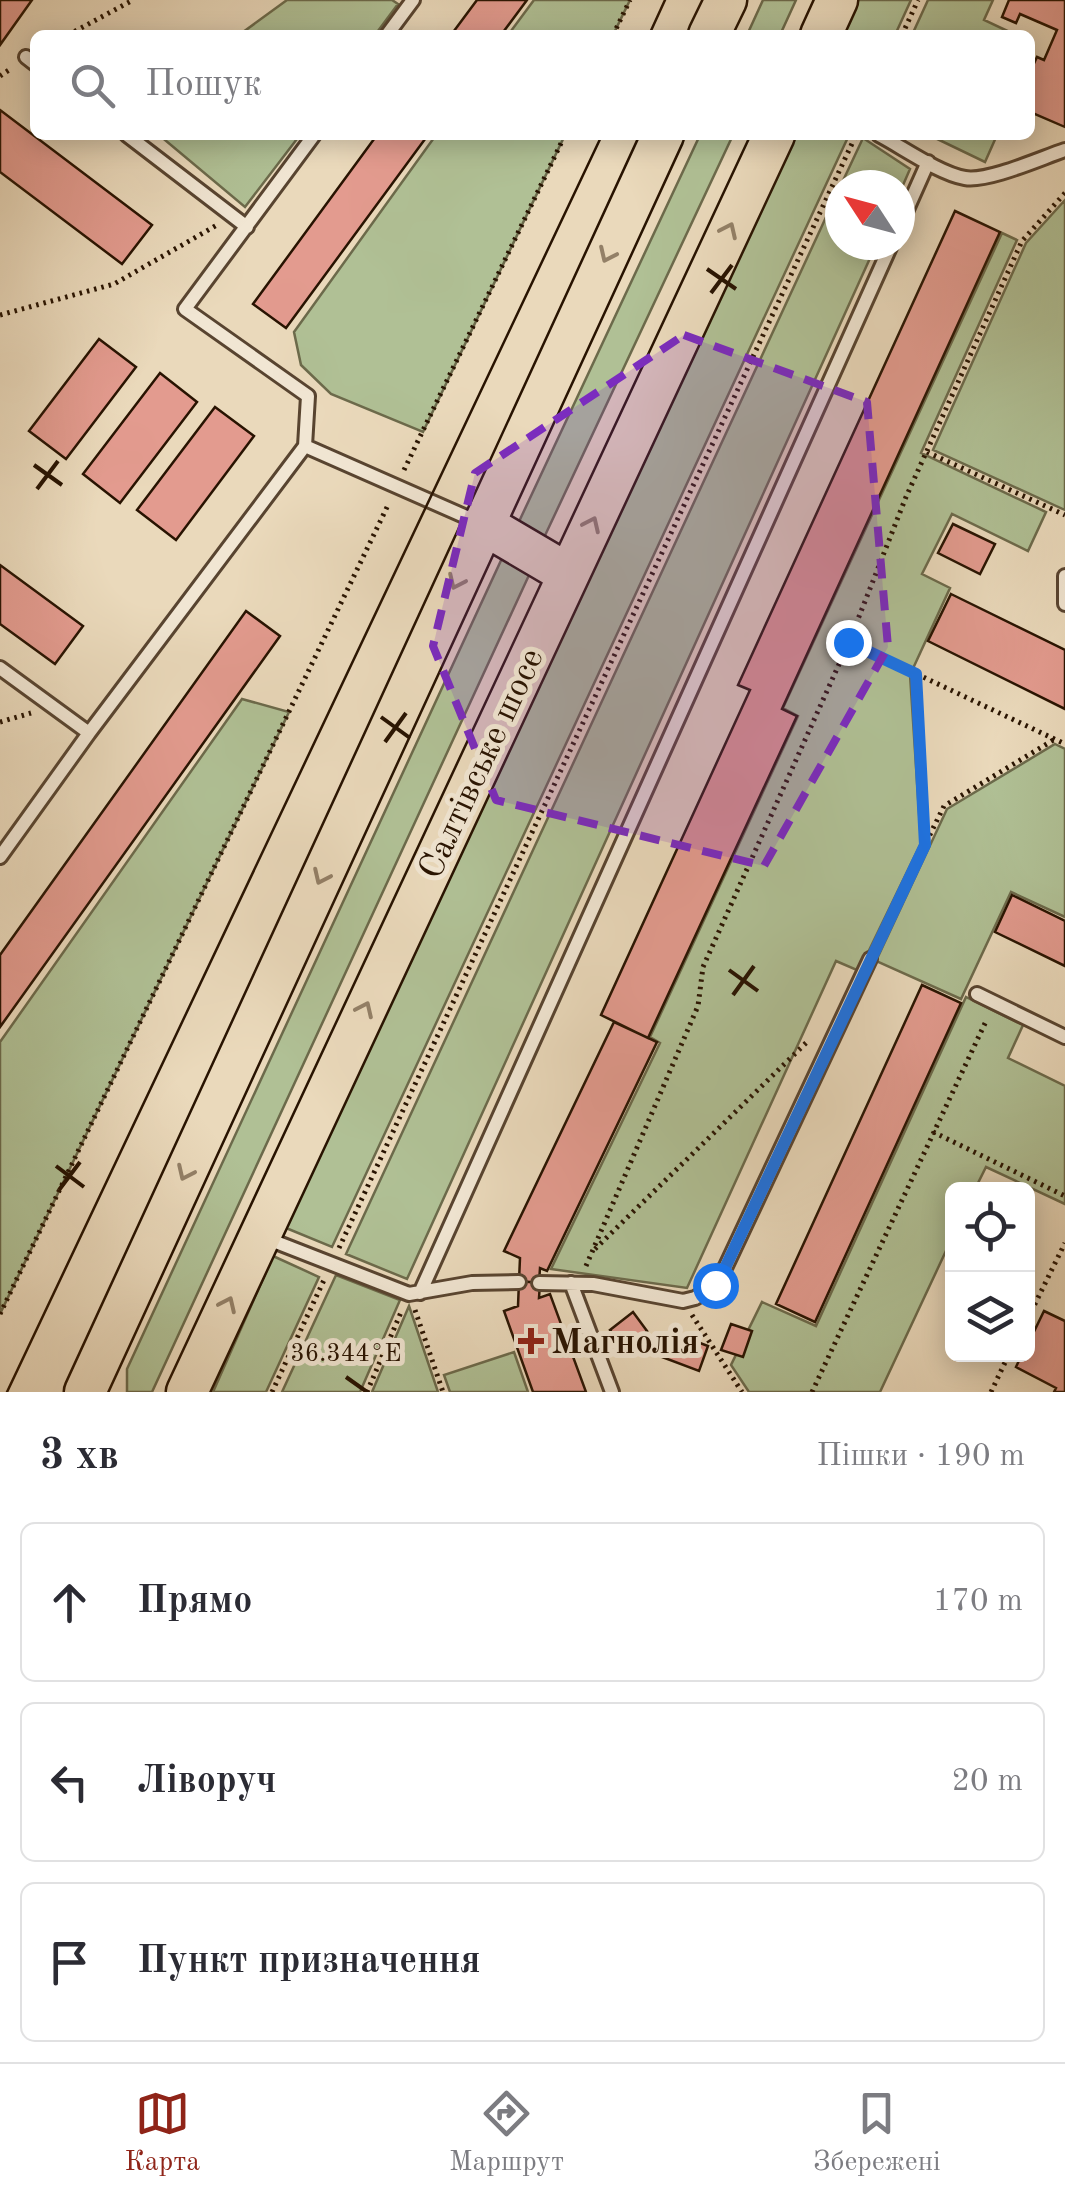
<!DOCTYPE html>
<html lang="uk">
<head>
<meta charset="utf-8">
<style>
	:root { --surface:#fff; --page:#f7f7f7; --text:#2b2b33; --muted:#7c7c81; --line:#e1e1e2; --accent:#8f2418 }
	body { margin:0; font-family:"Old Standard TT",serif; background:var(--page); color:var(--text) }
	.controls { position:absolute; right:30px; bottom:30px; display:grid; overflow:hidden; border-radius:15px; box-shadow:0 5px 25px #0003 }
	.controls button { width:90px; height:90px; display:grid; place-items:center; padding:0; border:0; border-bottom:2px solid var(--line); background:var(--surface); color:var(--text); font:50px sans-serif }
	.compass { position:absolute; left:825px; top:170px; width:90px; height:90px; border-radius:50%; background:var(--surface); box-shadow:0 5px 25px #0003; rotate:306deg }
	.stop { position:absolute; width:30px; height:30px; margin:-22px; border:8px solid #1a73e8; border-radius:50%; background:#fff }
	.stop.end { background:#1a73e8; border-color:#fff; box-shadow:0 2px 10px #0008 }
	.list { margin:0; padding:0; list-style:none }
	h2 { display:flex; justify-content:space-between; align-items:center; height:130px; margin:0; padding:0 40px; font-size:42px }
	h2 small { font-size:32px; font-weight:400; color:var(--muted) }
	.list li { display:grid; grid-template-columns:65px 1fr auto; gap:30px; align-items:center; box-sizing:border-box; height:160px; margin:0 20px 20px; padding:0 20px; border:2px solid var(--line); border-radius:15px }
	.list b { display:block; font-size:38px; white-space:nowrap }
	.list em { font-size:32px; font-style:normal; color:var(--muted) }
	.icon { flex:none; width:55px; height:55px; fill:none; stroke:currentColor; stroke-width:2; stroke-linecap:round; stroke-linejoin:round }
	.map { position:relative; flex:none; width:1065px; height:1392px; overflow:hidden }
	.search { position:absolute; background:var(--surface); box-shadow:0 5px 25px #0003; left:30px; right:30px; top:30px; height:110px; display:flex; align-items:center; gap:25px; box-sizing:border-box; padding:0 35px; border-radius:15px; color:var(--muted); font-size:38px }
	.sheet { height:670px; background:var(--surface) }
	nav { display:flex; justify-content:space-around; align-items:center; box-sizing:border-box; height:140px; border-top:2px solid var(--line); background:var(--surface); font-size:28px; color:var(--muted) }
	nav a { display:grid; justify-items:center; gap:5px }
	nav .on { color:var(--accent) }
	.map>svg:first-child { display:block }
	.green { fill:#b0c095; stroke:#6c6a4b; stroke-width:2.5 }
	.building { fill:#e39b8f; stroke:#281301; stroke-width:2.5 }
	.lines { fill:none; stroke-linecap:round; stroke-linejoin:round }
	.service-casing { stroke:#584430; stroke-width:18 }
	.primary-casing { stroke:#281301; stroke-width:45 }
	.path { stroke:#281301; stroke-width:5; stroke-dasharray:2.5 5; stroke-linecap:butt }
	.service { stroke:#f1e6d3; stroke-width:12 }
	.primary { stroke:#ead9bb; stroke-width:40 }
	.tram { stroke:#281301; stroke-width:2.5 }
	.oneway { stroke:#938067 }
	.route { stroke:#1a73e8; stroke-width:12 }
	.marked { fill:#7b2cbf; fill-opacity:0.2; stroke:#7b2cbf; stroke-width:8; stroke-dasharray:20 12; stroke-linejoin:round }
	.ticks { fill:none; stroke:#281301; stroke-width:4 }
	.poi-dot { fill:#8f2418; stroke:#f1e6d3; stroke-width:4 }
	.labels { text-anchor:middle; stroke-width:10; stroke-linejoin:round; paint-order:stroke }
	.street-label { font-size:35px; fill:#281301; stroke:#f1e6d3 }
	.poi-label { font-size:35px; font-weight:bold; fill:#281301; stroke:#f1e6d3; text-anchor:start }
	.ticks-label { font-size:25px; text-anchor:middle; fill:#281301; stroke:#f1e6d3; stroke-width:10; stroke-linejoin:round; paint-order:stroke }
</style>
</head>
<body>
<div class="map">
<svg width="1065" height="1392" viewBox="0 0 1065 1392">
	<rect width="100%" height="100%" fill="#ead9bb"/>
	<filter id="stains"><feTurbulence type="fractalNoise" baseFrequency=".002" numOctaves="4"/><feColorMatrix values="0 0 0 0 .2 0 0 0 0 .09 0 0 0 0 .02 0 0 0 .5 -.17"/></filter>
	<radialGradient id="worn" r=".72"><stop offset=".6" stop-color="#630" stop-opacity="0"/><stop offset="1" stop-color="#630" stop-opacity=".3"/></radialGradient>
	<path class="green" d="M287,0H392L398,4L375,35H239Z
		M534,0H630L613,35H508Z
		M763,0H796L780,35H747Z
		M852,0H911L895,35H836Z
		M928,0H993L984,20L1016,35H912Z
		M159,135H300L245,207Z
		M436,135H565L423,432L331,394L301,365L294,332Z
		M700,135H733L541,544L516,528Z
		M789,135H849L332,1247L286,1228Z
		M929,135H997L985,162Z
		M863,138L910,169L900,192V185H841Z
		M840,187V245H876L407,1279L346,1254Z
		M1065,200V510L933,450L1026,243Z
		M1002,233L1017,240L921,453L1046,512L1028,551L952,514L922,574L950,588L910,675L921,843L859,971L836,961L687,1288L551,1269L660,1043L650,1037L798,716L783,708Z
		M504,554L530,573L152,1392H127V1369Z
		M242,699L289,712L0,1314V1042Z
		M1055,744L1065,749V917L1011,892L961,999L876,961L947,809Z
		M966,997L1023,1025L1008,1058L1065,1086V1204L986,1167L975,1189L952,1190V1238L880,1392H749L731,1365L762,1302L816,1326Z
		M273,1256L319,1277L266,1392H213Z
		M336,1275L400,1300L360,1392H282Z
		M409,1306L438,1392H372Z
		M514,1352L528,1392H450L444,1375Z"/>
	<path class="building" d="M0,0H32L0,45Z
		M477,0H527L501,35H451Z
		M1009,0H1065V127L1030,112V72L1037,57L1044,60L1057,30L1020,14L1016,23L1002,17Z
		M0,110L152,225L122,264L0,172Z
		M377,135H428L286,328L253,304Z
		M955,211L1000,232L782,709L797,716L648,1038L601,1015L750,690L738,685Z
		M99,339L136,367L66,459L29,431Z
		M160,373L197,402L120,503L83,474Z
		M215,407L254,436L176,540L137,510Z
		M953,524L995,544L980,574L938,553Z
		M0,565L83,626L55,664L0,624Z
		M951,594L1065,650V709L928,641Z
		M246,611L280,636L0,1027V955Z
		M1012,895L1065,921V966L995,932Z
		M922,985L961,1003L815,1322L776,1304Z
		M614,1022L657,1042L547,1271L540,1268L539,1283L519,1281L520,1258L504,1251Z
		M519,1281L540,1283L539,1298L550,1294L586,1392H533L504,1311L518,1306Z
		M1044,1311L1065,1321V1392H1054L1056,1388L1016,1367L1022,1354H1028V1344Z
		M633,1312L647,1331L624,1348L610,1330Z
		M731,1324L752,1331L743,1357L721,1350Z
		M671,1332L708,1346L699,1371L662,1357Z"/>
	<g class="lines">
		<defs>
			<path id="service" d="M387,35L413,0
				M26,57L35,64
				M127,135L247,227
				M879,135C902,147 940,174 965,178C988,182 1041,158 1065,150
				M900,225L928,162
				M305,446L308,396L185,309L314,135
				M1065,576V604
				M0,668L89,733
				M0,857L89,733L305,446L480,523
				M977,994L1065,1037
				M263,1237L409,1294L472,1283L519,1282
				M539,1283L593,1284L683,1301L695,1298L712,1288L726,1266L870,959
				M571,1283L612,1392
				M420,1293L891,245"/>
			<path id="primary" d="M709,35L726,0
				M821,35L837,0
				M483,524L568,574
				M85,1392L663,135
				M187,1392L774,135"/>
		</defs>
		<use href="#service" class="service-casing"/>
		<use href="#primary" class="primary-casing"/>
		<path class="path" d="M68,35L133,0
			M613,35L630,0
			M902,35L918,0
			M0,76L12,68
			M0,315L114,284L217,225
			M927,452L1065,515
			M404,470L565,135
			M849,642L1065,744
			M916,674L925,842
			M0,722L31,713
			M877,943L944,806L1055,739
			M933,1132L1065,1196
			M339,1248L856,135
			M595,1249L809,1040
			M586,1266L698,1006L703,967L849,642L906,497L1022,241L1065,193
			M415,1310L443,1392
			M0,1314L389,503
			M692,1315L742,1392
			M1028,1318L1065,1243
			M272,1392L324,1280
			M367,1392L402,1310
			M812,1392L987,1019
			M991,1392L1009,1354"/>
		<use href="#service" class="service"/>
		<use href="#primary" class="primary"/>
		<path class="tram" d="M649,35L665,0
			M7,1392L602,135"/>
	</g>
	<defs><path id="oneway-chevron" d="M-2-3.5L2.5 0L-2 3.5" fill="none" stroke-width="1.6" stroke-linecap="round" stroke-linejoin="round" transform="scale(2.5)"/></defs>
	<g class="oneway">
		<use href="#oneway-chevron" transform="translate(729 230) rotate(-65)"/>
		<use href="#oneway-chevron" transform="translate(607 255) rotate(115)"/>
		<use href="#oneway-chevron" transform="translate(592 524) rotate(-65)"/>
		<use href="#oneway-chevron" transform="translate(456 582) rotate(115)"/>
		<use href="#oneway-chevron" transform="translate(321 877) rotate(115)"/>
		<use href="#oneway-chevron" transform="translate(365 1009) rotate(-65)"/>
		<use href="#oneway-chevron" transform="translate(185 1173) rotate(115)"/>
		<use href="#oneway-chevron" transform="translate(228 1304) rotate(-65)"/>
	</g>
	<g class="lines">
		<path class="route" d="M715,1285L726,1266L925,845L916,674L848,642"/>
	</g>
	<path class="marked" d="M684,335L867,402L888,647L764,866L496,800L433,646L475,473Z"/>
	<path class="ticks" d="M707,269L736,289M711,293L732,265M34,465L62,485M37,489L58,461M381,717L410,738M385,742L406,713M729,970L758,991M733,995L754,966M56,1166L84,1187M59,1190L80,1162M346,1377L367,1392"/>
	<path class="poi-dot" d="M526 1326h10v10h10v10h-10v10h-10v-10h-10v-10h10z"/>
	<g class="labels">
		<g class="street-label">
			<text transform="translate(480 763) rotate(-65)" y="12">Салтівське шосе</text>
		</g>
		<g class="poi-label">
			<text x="551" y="1353">Магнолія</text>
		</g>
	</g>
	<g class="ticks-label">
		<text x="346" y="1361">36.344°E</text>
	</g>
	<rect width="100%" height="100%" filter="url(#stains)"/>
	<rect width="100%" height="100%" fill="url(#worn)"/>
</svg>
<div class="controls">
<button><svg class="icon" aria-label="locate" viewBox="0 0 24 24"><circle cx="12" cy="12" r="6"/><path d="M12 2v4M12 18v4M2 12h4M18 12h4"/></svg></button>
<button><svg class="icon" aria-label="layers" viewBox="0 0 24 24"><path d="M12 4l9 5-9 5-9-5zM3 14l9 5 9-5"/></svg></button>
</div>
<svg class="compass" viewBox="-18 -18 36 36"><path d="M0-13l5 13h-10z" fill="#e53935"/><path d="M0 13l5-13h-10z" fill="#7c7c81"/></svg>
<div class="stop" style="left:715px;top:1285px"></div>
<div class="stop end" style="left:848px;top:642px"></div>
<div class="search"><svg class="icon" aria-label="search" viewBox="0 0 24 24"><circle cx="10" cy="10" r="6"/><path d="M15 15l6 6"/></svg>Пошук</div>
</div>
<section class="sheet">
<h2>3 хв<small>Пішки · 190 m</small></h2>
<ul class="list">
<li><svg class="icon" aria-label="ahead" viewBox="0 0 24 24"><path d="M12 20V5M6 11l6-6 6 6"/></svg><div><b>Прямо</b></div><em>170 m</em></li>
<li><svg class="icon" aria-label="left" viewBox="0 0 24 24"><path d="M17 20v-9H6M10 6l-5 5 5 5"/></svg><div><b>Ліворуч</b></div><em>20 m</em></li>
<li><svg class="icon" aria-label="arrive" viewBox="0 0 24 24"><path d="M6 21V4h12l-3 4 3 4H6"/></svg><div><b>Пункт призначення</b></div></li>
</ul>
</section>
<nav>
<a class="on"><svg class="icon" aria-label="map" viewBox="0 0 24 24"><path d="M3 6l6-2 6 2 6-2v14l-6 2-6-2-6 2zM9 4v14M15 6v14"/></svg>Карта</a>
<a><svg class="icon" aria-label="directions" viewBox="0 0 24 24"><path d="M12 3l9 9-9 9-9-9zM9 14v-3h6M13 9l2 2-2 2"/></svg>Маршрут</a>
<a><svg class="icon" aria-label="saved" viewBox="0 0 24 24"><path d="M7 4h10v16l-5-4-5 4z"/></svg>Збережені</a>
</nav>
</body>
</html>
